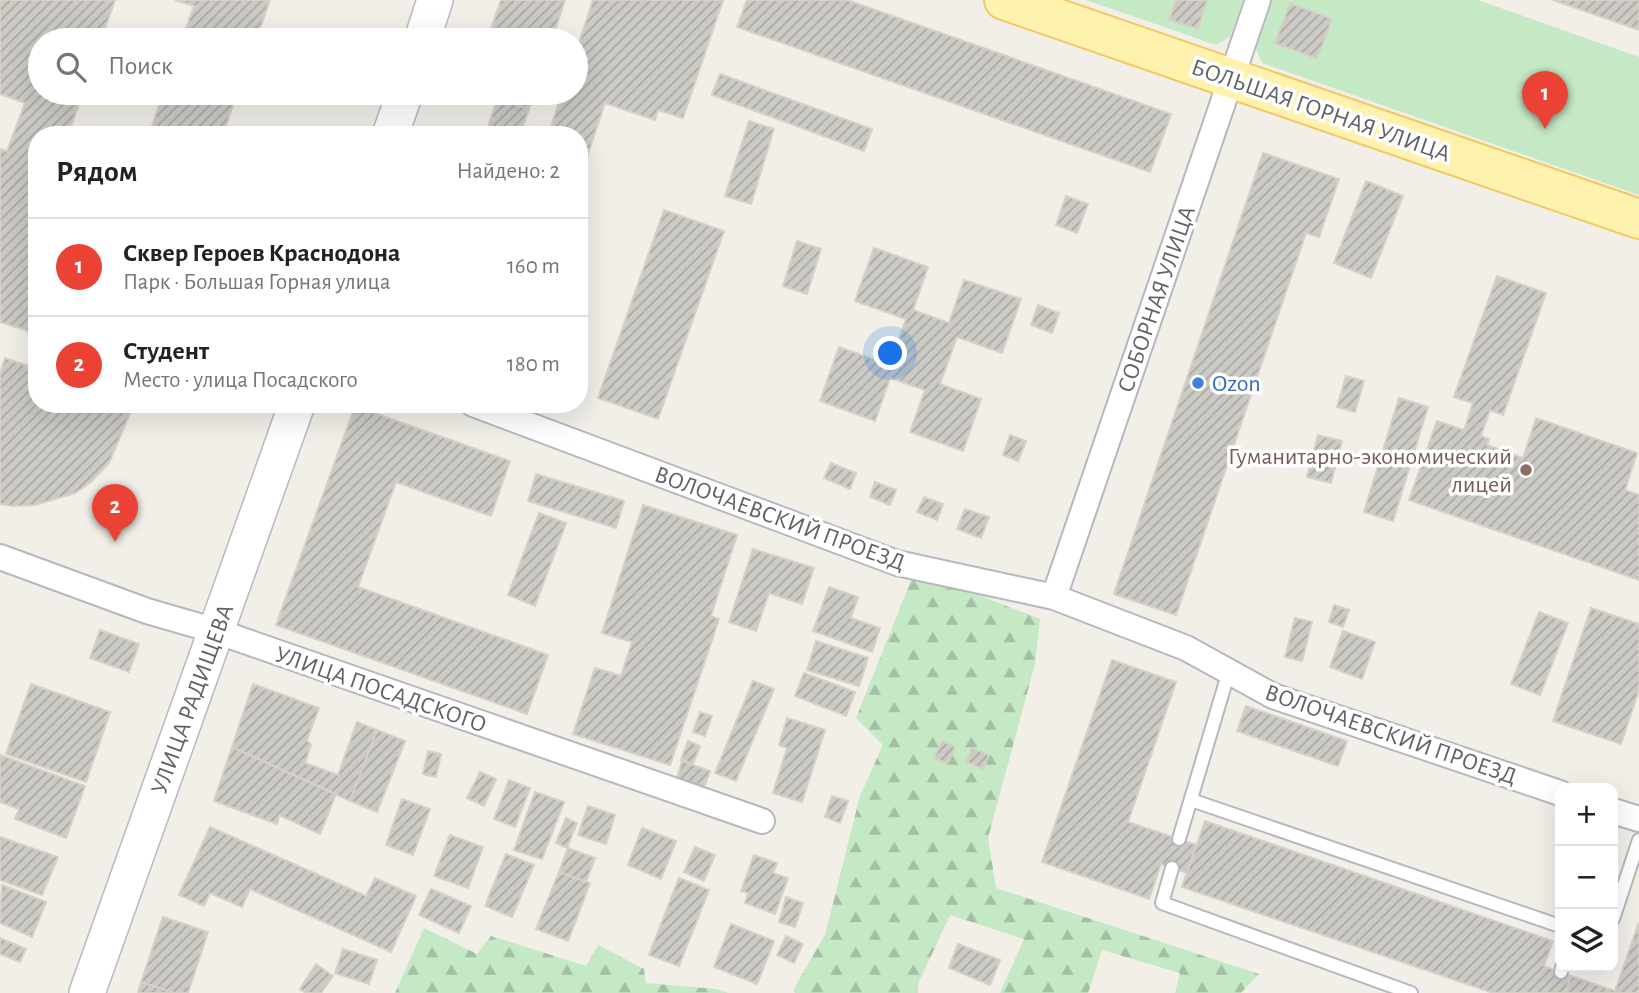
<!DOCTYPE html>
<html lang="ru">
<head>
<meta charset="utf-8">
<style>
	:root { --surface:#fff; --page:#f2f2f2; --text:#222; --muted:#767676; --line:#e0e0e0; --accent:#ea4335 }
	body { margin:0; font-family:"Alegreya Sans",sans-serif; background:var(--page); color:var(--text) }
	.controls { position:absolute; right:21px; bottom:21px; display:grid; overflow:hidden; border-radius:14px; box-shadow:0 7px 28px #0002 }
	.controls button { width:63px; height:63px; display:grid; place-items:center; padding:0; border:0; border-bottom:2px solid var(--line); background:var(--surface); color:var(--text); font:35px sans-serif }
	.you { position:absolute; left:891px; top:354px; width:24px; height:24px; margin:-18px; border:5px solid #fff; border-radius:50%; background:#1a73e8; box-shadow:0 0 0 10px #1a73e833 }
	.badge { display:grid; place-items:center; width:46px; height:46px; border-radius:50%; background:var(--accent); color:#fff; font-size:23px; font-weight:700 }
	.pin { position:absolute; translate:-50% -58px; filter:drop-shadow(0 2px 4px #0008) }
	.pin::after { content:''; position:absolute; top:37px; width:24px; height:21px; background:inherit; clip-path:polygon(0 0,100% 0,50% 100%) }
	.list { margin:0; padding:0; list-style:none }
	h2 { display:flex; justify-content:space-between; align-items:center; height:91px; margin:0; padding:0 28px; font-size:30px }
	h2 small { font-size:23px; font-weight:400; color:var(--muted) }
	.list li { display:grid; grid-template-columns:46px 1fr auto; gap:21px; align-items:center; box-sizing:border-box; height:98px; padding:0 28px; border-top:2px solid var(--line) }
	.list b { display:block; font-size:26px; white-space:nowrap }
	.list p { margin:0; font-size:23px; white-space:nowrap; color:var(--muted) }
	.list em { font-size:23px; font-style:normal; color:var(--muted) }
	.icon { flex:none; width:38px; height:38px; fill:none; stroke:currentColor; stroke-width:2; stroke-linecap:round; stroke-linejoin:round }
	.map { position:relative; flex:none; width:1639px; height:993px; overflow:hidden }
	.search { position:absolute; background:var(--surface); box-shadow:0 7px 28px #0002; left:28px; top:28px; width:560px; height:77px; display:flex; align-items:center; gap:18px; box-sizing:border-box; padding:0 24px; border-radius:38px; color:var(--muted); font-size:26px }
	.panel { position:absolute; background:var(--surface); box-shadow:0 7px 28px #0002; left:28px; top:126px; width:560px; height:287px; border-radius:28px }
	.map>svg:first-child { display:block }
	.green { fill:#c5e8c5 }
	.forest { fill:url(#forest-firs) }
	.building { fill:url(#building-hatch); stroke:#d6d1c6; stroke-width:2 }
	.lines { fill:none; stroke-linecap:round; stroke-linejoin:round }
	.lane-casing { stroke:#b5b8bc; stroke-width:16 }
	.street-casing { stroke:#b5b8bc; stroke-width:28 }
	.secondary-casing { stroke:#b6babf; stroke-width:38 }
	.primary-casing { stroke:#f2c960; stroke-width:42 }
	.lane { stroke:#fff; stroke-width:12 }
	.street { stroke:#fff; stroke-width:24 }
	.secondary { stroke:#fff; stroke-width:35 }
	.primary { stroke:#fff2af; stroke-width:38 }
	.shop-dot { fill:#3f7fe0; stroke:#fff; stroke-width:2.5 }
	.education-dot { fill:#8d6e63; stroke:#fff; stroke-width:2.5 }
	.labels { text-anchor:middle; stroke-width:7; stroke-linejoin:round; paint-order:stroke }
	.street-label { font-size:24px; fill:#5f6368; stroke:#fff }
	.shop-label { font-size:24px; fill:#366cbe; stroke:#fff; text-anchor:start }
	.education-label { font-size:24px; fill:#785e54; stroke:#fff; text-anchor:end }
</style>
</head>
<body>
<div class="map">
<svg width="1639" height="993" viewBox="0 0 1639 993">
	<defs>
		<pattern id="forest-firs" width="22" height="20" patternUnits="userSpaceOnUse" patternTransform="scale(1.75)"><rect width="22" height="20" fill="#c5e8c5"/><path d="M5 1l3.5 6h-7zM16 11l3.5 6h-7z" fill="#a3c0a4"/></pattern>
		<pattern id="building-hatch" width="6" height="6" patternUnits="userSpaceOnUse" patternTransform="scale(1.75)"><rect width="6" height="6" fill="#cccac5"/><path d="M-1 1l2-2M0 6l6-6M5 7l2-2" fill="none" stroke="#a9a8a4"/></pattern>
	</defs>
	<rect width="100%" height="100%" fill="#f1efe8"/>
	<path class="green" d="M1086,0H1243L1230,37L1216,45Z
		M1273,0H1478L1639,57V195L1262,63L1256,48Z"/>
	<path class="forest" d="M911,580L963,589L1040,619L1035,664L988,838L996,888L1259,974L1241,993H1175L1180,973L1102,950L1088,993H1000L1024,939L950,915L918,984V993H795L793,990L825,935L860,796L883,745L856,718Z
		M424,928L477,954L491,936L586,966L598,945L644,969L646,983L716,989L729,993H395Z"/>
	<path class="building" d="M0,0H115L101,40H40V93H83L68,135H37V317L31,332L0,322V149L7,151L25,103L0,94Z
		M175,0H270L256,40H182L194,6Z
		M501,0H565L552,40H487Z
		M593,0H723L683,118L658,110L655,120L605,103L579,181V135H548L562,93H576V52Z
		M747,0H847L1171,114L1150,172L737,27Z
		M1176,0H1207L1198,29L1169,20Z
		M1553,0H1639V30Z
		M1290,3L1332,19L1317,59L1275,43Z
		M720,74L872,129L864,151L712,95Z
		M163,93H237L223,135H149Z
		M481,93H534L529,109Z
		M498,98L529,109L520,135H485Z
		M749,121L774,129L751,204L725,196Z
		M1263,153L1339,179L1319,237L1306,233L1176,615L1114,594Z
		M1366,181L1403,196L1371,278L1334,263Z
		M1066,196L1088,204L1077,233L1056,225Z
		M664,210L724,231L658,419L598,398Z
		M797,241L821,249L807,294L783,286Z
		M874,248L928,267L913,310L949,323L964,280L1021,299L1002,353L957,337L940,384L981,399L963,451L910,432L925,390L890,378L875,421L820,401L839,347L890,365L906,319L855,301Z
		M1497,276L1546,293L1503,415L1490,410L1481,436L1489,439L1487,445L1523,458L1536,418L1637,453L1625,490L1639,495V580L1409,500L1437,421L1464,430L1473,403L1454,397Z
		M1038,305L1059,313L1052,333L1031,325Z
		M5,358L37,369V404H134L109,463L91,482L75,493L35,505L12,506L0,504V373Z
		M1346,376L1364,381L1355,412L1337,407Z
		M1399,398L1428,407L1393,521L1364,512Z
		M355,406L510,461L491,516L396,482L358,587L548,655L527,714L276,625Z
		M1010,435L1026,441L1018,461L1003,455Z
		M1318,435L1342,441L1331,483L1307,477Z
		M831,463L856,473L850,489L824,478Z
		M536,474L624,501L616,528L528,501Z
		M875,482L896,490L890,505L870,497Z
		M924,497L943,504L937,520L917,512Z
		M643,505L737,535L711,616L719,619L670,765L573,734L595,668L621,676L632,642L602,633Z
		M965,509L989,517L981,538L957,529Z
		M539,513L566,523L535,606L508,595Z
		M753,549L814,568L802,604L769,593L756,631L729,622Z
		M829,587L858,597L851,618L880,628L872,652L813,631Z
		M1334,605L1349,610L1343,627L1329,622Z
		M1591,608L1639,624V690L1621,744L1553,721Z
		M1539,612L1568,623L1540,695L1511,684Z
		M1295,618L1312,622L1302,661L1285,657Z
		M100,630L139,644L129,672L90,658Z
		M1343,631L1375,642L1362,679L1330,667Z
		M816,641L868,658L859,686L807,670Z
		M1112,660L1176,682L1128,822L1196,845L1187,873L1161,864L1149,899L1042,862Z
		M804,673L855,692L846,716L795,696Z
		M753,681L774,689L736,781L715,773Z
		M31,684L110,712L86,782L6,754Z
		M253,684L319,708L307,740L311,745L305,763L338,775L357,722L377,730L350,801L232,747Z
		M1246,706L1347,741L1338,766L1237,731Z
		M700,712L712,716L705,736L693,732Z
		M787,718L825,730L802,802L773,793L787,748L779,745Z
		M377,730L405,741L377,812L350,801Z
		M688,741L700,746L693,764L681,760Z
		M942,741L955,747L947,764L934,758Z
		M232,747L336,794L320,834L279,815L277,824L214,801Z
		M972,748L989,755L983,769L966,762Z
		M428,751L441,754L436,777L423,774Z
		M0,755L85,786L66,838L15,819L19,809L0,802Z
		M682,761L710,771L703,790L676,781Z
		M480,772L496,779L484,806L467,798Z
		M509,780L530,788L515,827L494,819Z
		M535,792L564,802L542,859L514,850Z
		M832,796L848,801L840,823L825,817Z
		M402,799L430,809L413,855L386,845Z
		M588,806L615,815L606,844L578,835Z
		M566,818L577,823L567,848L556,843Z
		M1205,821L1553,941L1544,966L1571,976L1565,993H1493L1182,887Z
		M210,827L366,896L375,878L416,896L391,952L250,889L242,907L210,893L204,906L179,895Z
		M642,828L676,841L661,879L628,865Z
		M450,835L483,847L468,888L434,876Z
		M0,837L58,857L42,895L0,880Z
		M695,847L715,855L704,881L684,872Z
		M568,848L595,858L586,882L559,872Z
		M506,854L534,865L512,917L485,906Z
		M754,855L777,863L773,873L788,878L775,914L745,903L748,893L741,891Z
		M559,872L590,883L568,941L536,929Z
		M679,878L709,890L679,966L649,955Z
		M2,885L46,902L32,937L0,923Z
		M431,889L471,906L459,933L419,915Z
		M786,897L803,903L795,927L779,922Z
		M163,917L208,932L188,993H175L141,982Z
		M1639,922V993H1565L1571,976L1615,991Z
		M731,924L774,941L757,984L714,967Z
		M786,936L803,944L794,963L777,955Z
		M0,938L26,949L20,962L0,954Z
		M958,944L1000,960L990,985L949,968Z
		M343,949L377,960L369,984L335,973Z
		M316,964L333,976L321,993H306L300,989Z
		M141,982L175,993H138Z"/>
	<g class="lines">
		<defs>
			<path id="lane" d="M1191,800L1560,926
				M1179,839L1229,671
				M1172,868L1162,903L1411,993
				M1613,919L1639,840
				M1561,972L1562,967"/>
			<path id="street" d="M473,404L897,563L1054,597L1186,648L1273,696L1560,793
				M0,557L147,611L216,631L762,821
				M1054,597L1258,0
				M1613,811L1639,819"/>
			<path id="secondary" d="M422,40L435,0
				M390,135L405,93
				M87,993L297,404"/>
			<path id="primary" d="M1004,0L1639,219"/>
		</defs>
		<use href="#lane" class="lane-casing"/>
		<use href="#street" class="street-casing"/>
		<use href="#secondary" class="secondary-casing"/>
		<use href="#primary" class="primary-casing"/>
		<use href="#lane" class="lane"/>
		<use href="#street" class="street"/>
		<use href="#secondary" class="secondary"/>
		<use href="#primary" class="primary"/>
	</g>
	<circle class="shop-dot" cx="1198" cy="383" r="7"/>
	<circle class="education-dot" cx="1526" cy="470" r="7"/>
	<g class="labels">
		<g class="street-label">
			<text transform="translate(1321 110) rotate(19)" y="8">БОЛЬШАЯ ГОРНАЯ УЛИЦА</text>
			<text transform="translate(1156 299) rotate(-71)" y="8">СОБОРНАЯ УЛИЦА</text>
			<text transform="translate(780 518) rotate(20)" y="8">ВОЛОЧАЕВСКИЙ ПРОЕЗД</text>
			<text transform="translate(381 689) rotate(19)" y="8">УЛИЦА ПОСАДСКОГО</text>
			<text transform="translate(192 699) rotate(-70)" y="8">УЛИЦА РАДИЩЕВА</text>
			<text transform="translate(1391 734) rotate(19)" y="8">ВОЛОЧАЕВСКИЙ ПРОЕЗД</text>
		</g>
		<g class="shop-label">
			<text x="1212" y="391">Ozon</text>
		</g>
		<g class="education-label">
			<text x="1512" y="464">Гуманитарно-экономический<tspan x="1512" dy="28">лицей</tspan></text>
		</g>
	</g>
</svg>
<div class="controls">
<button>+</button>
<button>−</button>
<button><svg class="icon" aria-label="layers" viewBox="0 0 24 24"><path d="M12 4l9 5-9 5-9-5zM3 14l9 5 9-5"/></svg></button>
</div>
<div class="you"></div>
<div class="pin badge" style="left:1545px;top:129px">1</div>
<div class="pin badge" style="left:115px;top:542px">2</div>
<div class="search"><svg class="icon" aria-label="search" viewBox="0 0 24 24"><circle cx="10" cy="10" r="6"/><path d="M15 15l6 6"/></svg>Поиск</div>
<section class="panel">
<h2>Рядом<small>Найдено: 2</small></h2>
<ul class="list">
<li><span class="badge">1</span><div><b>Сквер Героев Краснодона</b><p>Парк · Большая Горная улица</p></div><em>160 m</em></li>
<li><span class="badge">2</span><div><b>Студент</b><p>Место · улица Посадского</p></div><em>180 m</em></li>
</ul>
</section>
</div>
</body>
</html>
